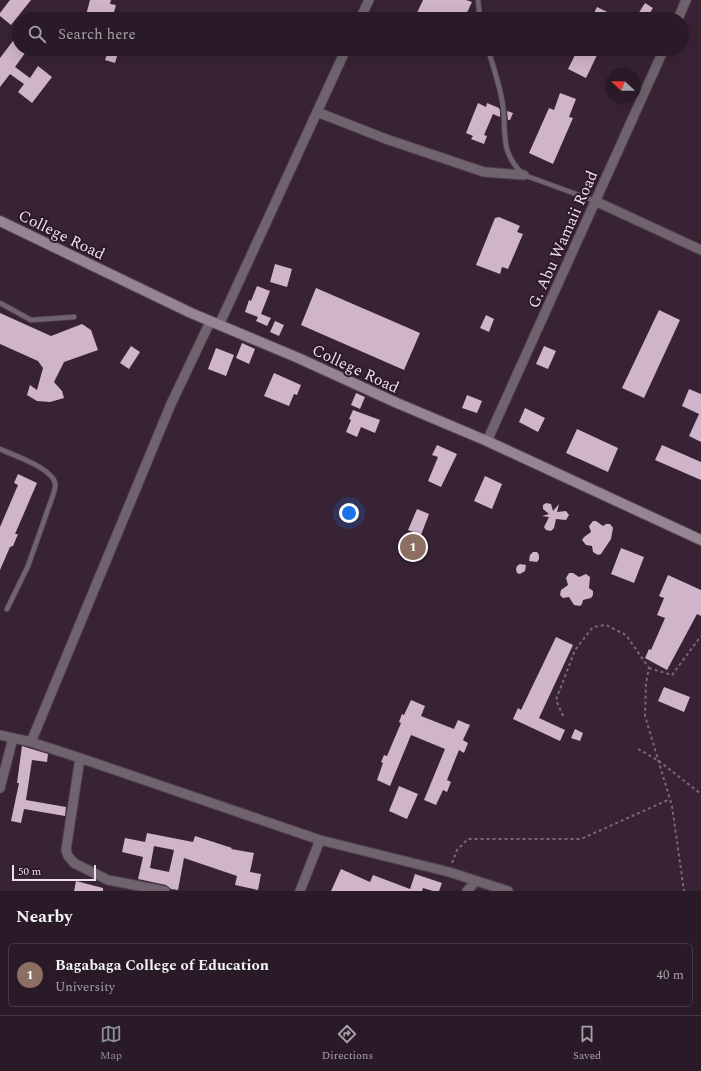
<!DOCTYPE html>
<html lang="en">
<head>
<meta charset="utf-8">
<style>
	:root { --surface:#2a1a28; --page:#322330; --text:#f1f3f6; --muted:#a5a1a8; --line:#463845; --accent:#8c9099 }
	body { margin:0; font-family:Spectral,serif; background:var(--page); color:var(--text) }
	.compass { position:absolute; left:605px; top:68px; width:36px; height:36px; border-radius:50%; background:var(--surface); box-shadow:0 4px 16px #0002; rotate:292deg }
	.scale { position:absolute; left:12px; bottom:10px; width:84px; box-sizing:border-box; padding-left:4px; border:2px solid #eddfea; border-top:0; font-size:11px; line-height:14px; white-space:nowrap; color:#eddfea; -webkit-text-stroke:3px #2e192b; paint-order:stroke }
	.you { position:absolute; left:349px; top:513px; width:14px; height:14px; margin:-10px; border:3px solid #fff; border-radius:50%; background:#1a73e8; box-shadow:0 0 0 6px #1a73e833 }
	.badge { display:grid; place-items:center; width:26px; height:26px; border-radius:50%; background:var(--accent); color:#fff; font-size:13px; font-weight:700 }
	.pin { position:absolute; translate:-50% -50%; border:2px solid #fff; box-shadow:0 1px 4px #0006 }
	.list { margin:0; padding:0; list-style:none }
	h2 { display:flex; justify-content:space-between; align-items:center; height:52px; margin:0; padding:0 16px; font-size:17px }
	h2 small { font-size:13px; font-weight:400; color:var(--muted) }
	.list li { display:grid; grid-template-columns:26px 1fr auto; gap:12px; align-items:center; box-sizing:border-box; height:64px; margin:0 8px 8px; padding:0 8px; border:1px solid var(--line); border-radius:6px }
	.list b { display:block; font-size:15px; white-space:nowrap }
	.list p { margin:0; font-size:13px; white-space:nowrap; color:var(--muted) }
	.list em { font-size:13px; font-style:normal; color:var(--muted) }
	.icon { flex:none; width:22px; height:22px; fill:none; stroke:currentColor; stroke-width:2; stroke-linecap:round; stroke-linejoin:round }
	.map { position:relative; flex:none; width:701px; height:891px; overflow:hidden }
	.search { position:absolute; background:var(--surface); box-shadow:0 4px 16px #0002; left:12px; right:12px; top:12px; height:44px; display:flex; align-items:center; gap:10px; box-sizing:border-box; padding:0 14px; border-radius:22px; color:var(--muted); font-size:15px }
	.sheet { height:124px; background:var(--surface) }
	nav { display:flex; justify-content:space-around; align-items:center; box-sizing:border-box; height:56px; border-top:1px solid var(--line); background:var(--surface); font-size:11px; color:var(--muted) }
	nav a { display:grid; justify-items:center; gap:2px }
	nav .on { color:var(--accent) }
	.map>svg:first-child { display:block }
	.building { fill:#d0b4ca; fill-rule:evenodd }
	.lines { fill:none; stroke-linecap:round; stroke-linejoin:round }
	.lane-casing { stroke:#554152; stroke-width:6 }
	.street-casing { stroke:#554152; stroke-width:11 }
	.secondary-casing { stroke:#554152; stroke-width:12 }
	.path { stroke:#7a6777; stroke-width:2; stroke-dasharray:3 3; stroke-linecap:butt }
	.lane { stroke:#6f646d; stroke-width:4.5 }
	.street { stroke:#6f646d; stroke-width:9 }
	.secondary { stroke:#968492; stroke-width:10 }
	.labels { text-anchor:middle; stroke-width:4; stroke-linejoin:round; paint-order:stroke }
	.street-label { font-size:16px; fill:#eddfea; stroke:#2e192b }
</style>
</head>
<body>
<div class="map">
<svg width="701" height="891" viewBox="0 0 701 891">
	<rect width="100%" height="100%" fill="#382335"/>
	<path class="building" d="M10,0H31L11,25L0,16V13Z
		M90,0H111L110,4L116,5L112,19H85Z
		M423,0H466L472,2L464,19H414Z
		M645,3L653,8L646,19L638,14Z
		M597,7L622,19H591Z
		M19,33V49H28L15,67L30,78L38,66L52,77L32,103L18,92L24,84L10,74L0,87V58Z
		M109,49H119L115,63L105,60Z
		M578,49H600L586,78L568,69Z
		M560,93L576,99L569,117L573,118L553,164L529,153L549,108L554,110Z
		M478,103L486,107L487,103L499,108L500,111V117L493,114L484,135L487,136L484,144L471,139L473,136L466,133Z
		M507,111L513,113L510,120H508Z
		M499,217L520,226L517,232L523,234L508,269L502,267L500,274L476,265L495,218Z
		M275,264L292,269L287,287L270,282Z
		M257,286L270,291L261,314L271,318L267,326L256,321L258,317L245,312L249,300L251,301Z
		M316,288L420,333L404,370L301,325Z
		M659,310L680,320L644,398L622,388Z
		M0,313L51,336L82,324L91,330L98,350L64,362L54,382L62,391L64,398L50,402L37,401L27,395L30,385L37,390L43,368L38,361L0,344Z
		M486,315L494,319L489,332L480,328Z
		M275,321L284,325L279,336L270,332Z
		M242,343L255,349L249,364L236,358Z
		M131,346L140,352L129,369L120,363Z
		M544,346L556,351L548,369L536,364Z
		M216,348L234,355L226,376L208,369Z
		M274,373L301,385L297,395L294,394L289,406L264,396Z
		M689,389L701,394V442L689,436L699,414L682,406Z
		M356,393L365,397L360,409L351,405Z
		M467,395L482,401L477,413L462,408Z
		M525,408L545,418L538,432L519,422Z
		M353,410L380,420L375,433L361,427L357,437L346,432L351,420L349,419Z
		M577,429L618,448L608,472L566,453Z
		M437,445L457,454L441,487L428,481L438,457L432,455Z
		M662,445L701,462V480L655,460Z
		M18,474L37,483L15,534H18L13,546L10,547L0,570V527L18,485L14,483Z
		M485,476L502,484L492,509L474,501Z
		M546,503L551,504L553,511L559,504L557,512L566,511L569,515L566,520L556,519L554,528L551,531L546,530L544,527L549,517L542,516L549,514L543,509V505Z
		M417,509L429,514L421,535L408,530Z
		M593,521H596L603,526L606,524H610L613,528L611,539L601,554L598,555L593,552L592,546L586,545L582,540L584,537L591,532L589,526Z
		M621,548L644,557L634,583L611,574Z
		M533,552H537L539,555V559L537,562L529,561L530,555Z
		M520,564L526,565L525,571L520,574L517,573L516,569L517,566Z
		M569,573H573L579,577L586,574L590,577L589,588L593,591V595L591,598L583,600L582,604L580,606L574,605L569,597L563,598L560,595L561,590L568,585L566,578Z
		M668,575L701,590V616L697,614L667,670L645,658L649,649L651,650L665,618L657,615L664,598L659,596Z
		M556,637L573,645L539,718L565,730L560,741L513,719L518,708L521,710Z
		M664,687L690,697L684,712L658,701Z
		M411,700L425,706L421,716L454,729L458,720L470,725L463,740L468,743L464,753L459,750L447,780L451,782L447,792L443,790L436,805L424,800L445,749L411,735L390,786L377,780L383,763L381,762L384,755L387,756L401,723L399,722L402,714L404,715Z
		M575,729L583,733L580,741L571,738Z
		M22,746L48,754L47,762L32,760L26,800L66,807L65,816L24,809L21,823L11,821L19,783H17Z
		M399,786L418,794L407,819L389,811Z
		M147,833L193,842L195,836L232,848L231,849L254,853L250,872L261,874L258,890L235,885L237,876L184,858L178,890L171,889L166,885L138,879L143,857L122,852L125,838L145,842ZM154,846L174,850L169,872L150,868Z
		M341,869L370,882L373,875L410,889L415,874L442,883L439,891H433L423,888L422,891H331Z
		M76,881L103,888V891H74Z"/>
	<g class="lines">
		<defs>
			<path id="lane" d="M478,0L480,19
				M488,49C493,66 499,83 502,100C508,131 497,150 524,175L595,201
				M0,303L31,320L74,317
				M0,449C13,455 52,468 55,483C56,486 54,492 53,495L28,566L7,609"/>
			<path id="street" d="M360,19L369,0
				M678,19L686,0
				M317,112L386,139L484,172L524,175
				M595,201L701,250
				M219,325L346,49
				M487,441L664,49
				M0,735L31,742L80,758L320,840
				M31,742L171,404L210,322
				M80,758L66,850L68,856L74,863L108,880L165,891
				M0,788L13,738
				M300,891L320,840L449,872L508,891
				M467,891L476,881"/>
			<path id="secondary" d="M0,221L191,313L296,357L397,403L487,441L701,540"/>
		</defs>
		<use href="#lane" class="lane-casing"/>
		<use href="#street" class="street-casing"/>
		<use href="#secondary" class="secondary-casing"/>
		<path class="path" d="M649,668L672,675L701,636
			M563,716L556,700L575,650L593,627L606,625L626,635L649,668L646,683L645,716L672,806L684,891
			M638,749L659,761L701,794
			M452,863L457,850L468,839H581L670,799"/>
		<use href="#lane" class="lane"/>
		<use href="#street" class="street"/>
		<use href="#secondary" class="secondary"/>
	</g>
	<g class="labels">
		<g class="street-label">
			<text transform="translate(62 234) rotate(26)" y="6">College Road</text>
			<text transform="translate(562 239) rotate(-66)" y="6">G. Abu Wamaii Road</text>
			<text transform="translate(356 368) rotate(25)" y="6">College Road</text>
		</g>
	</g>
</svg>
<svg class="compass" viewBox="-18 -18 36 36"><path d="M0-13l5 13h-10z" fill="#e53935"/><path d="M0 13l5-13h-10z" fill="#a5a1a8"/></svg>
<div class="scale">50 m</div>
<div class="you"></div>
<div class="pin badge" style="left:413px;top:547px;background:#8d6e63">1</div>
<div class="search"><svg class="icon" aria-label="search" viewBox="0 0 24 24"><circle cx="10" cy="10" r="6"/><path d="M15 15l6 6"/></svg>Search here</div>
</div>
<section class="sheet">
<h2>Nearby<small></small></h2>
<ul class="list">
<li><span class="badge" style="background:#8d6e63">1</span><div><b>Bagabaga College of Education</b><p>University</p></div><em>40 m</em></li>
</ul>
</section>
<nav>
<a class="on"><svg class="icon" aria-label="map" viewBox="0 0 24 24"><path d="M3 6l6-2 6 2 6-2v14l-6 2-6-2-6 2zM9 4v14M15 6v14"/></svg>Map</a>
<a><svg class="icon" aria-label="directions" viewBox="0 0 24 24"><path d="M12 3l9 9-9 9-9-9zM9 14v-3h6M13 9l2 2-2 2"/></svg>Directions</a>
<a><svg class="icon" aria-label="saved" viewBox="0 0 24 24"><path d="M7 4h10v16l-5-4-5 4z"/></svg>Saved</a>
</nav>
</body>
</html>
